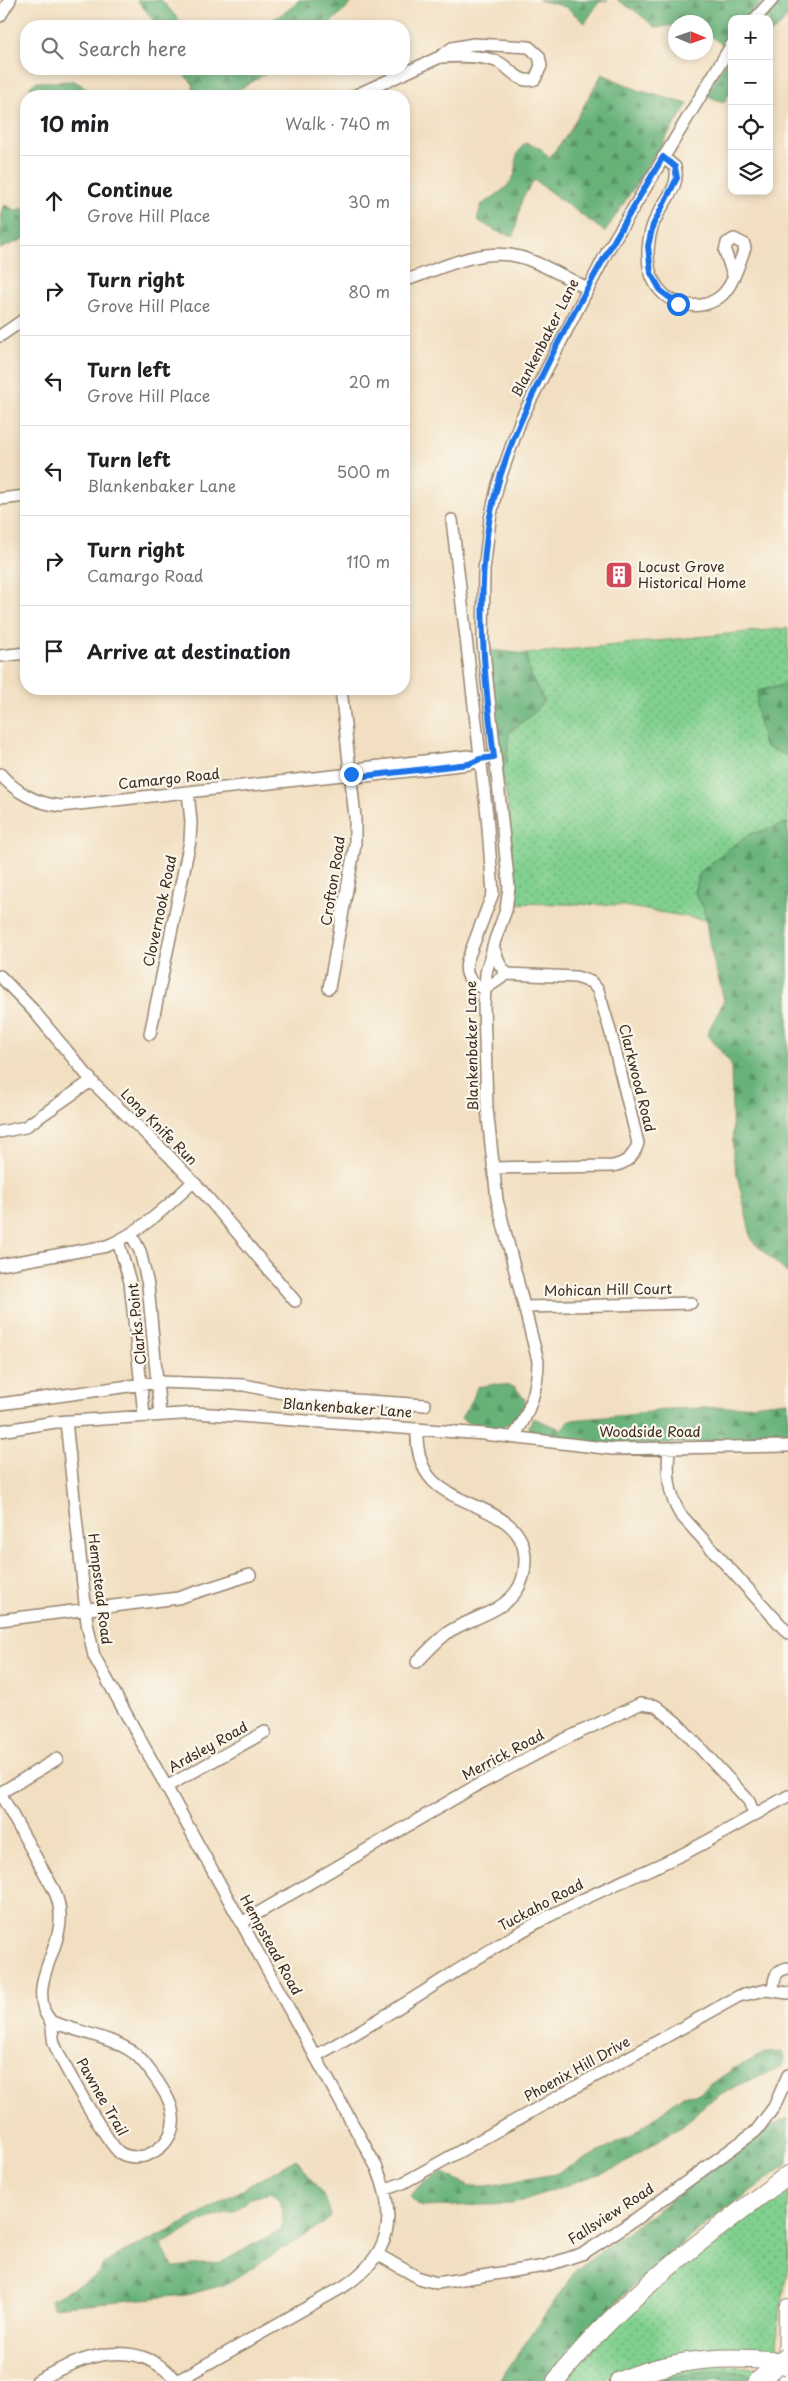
<!DOCTYPE html>
<html lang="en">
<head>
<meta charset="utf-8">
<style>
	:root { --surface:#fff; --page:#f6f6f6; --text:#202124; --muted:#757577; --line:#e0e0e0 }
	body { margin:0; font-family:"Playpen Sans",sans-serif; background:var(--page); color:var(--text) }
	.controls { position:absolute; right:15px; top:15px; display:grid; overflow:hidden; border-radius:10px; box-shadow:0 2px 8px #0003 }
	.controls button { width:45px; height:45px; display:grid; place-items:center; padding:0; border:0; border-bottom:1px solid var(--line); background:var(--surface); color:var(--text); font:25px sans-serif }
	.compass { position:absolute; left:668px; top:15px; width:45px; height:45px; border-radius:50%; background:var(--surface); box-shadow:0 2px 8px #0003; rotate:92deg }
	.stop { position:absolute; width:15px; height:15px; margin:-11px; border:4px solid #1a73e8; border-radius:50%; background:#fff }
	.stop.end { background:#1a73e8; border-color:#fff; box-shadow:0 1px 5px #0008 }
	.list { margin:0; padding:0; list-style:none }
	h2 { display:flex; justify-content:space-between; align-items:center; height:65px; margin:0; padding:0 20px; font-size:21px }
	h2 small { font-size:16px; font-weight:400; color:var(--muted) }
	.list li { display:grid; grid-template-columns:32px 1fr auto; gap:15px; align-items:center; box-sizing:border-box; height:90px; padding:0 20px; border-top:1px solid var(--line) }
	.list b { display:block; font-size:19px; white-space:nowrap }
	.list p { margin:0; font-size:16px; white-space:nowrap; color:var(--muted) }
	.list em { font-size:16px; font-style:normal; color:var(--muted) }
	.icon { flex:none; width:28px; height:28px; fill:none; stroke:currentColor; stroke-width:2; stroke-linecap:round; stroke-linejoin:round }
	.map { position:relative; flex:none; width:788px; height:2381px; overflow:hidden }
	.search { position:absolute; background:var(--surface); box-shadow:0 2px 8px #0003; left:20px; top:20px; width:390px; height:55px; display:flex; align-items:center; gap:12px; box-sizing:border-box; padding:0 18px; border-radius:20px; color:var(--muted); font-size:19px }
	.panel { position:absolute; background:var(--surface); box-shadow:0 2px 8px #0003; left:20px; top:90px; width:390px; height:605px; border-radius:20px }
	.map>svg:first-child { display:block }
	.grass { fill:url(#grass-dots); stroke:#5e7d56 }
	.forest { fill:url(#forest-firs); stroke:#526e4c; fill-rule:evenodd }
	.lines { fill:none; stroke-linecap:round; stroke-linejoin:round }
	.minor-casing { stroke:#968470; stroke-width:14 }
	.highway-casing { stroke:#968470; stroke-width:20 }
	.minor { stroke:#fff; stroke-width:11 }
	.highway { stroke:#fff; stroke-width:18 }
	.highway-bridge-casing { stroke:#968470; stroke-width:20; stroke-linecap:butt }
	.highway-bridge { stroke:#fff; stroke-width:18 }
	.route { stroke:#1a73e8; stroke-width:6 }
	.labels { text-anchor:middle; stroke-width:4.5; stroke-linejoin:round; paint-order:stroke }
	.street-label { font-size:14px; fill:#3b2a1e; stroke:#fbf7ec }
	.poi-label { font-size:14px; fill:#3b2a1e; stroke:#fbf7ec; text-anchor:start }
</style>
</head>
<body>
<div class="map">
<svg width="788" height="2381" viewBox="0 0 788 2381">
	<defs>
		<pattern id="grass-dots" width="8" height="8" patternUnits="userSpaceOnUse" patternTransform="scale(1.25)"><rect width="8" height="8" fill="#81d08f"/><path d="M2 2h.1M6 6h.1" fill="none" stroke="#6ba974" stroke-width="1.8" stroke-linecap="round"/></pattern>
		<pattern id="forest-firs" width="22" height="20" patternUnits="userSpaceOnUse" patternTransform="scale(1.25)"><rect width="22" height="20" fill="#68b27a"/><path d="M5 1l3.5 6h-7zM16 11l3.5 6h-7z" fill="#579163"/></pattern>
	</defs>
	<rect width="100%" height="100%" fill="#fbf7ec"/>
	<filter id="ink" filterUnits="userSpaceOnUse"><feTurbulence type="fractalNoise" baseFrequency=".02" numOctaves="2"/><feDisplacementMap in="SourceGraphic" scale="10" xChannelSelector="R" yChannelSelector="G"/><feConvolveMatrix kernelMatrix="1 2 1 2 8 2 1 2 1" color-interpolation-filters="sRGB"/></filter>
	<filter id="wash" filterUnits="userSpaceOnUse"><feTurbulence type="fractalNoise" baseFrequency=".0096" numOctaves="4" result="noise"/><feDisplacementMap in="SourceGraphic" scale="20" xChannelSelector="R" yChannelSelector="G"/><feGaussianBlur stdDeviation="1.12" result="paint"/><feColorMatrix in="noise" values="0 0 0 0 0 0 0 0 0 0 0 0 0 0 0 0 0 1.4 0 .05"/><feComposite in="paint" operator="in"/></filter>
	<g filter="url(#wash)">
		<rect width="100%" height="100%" fill="#f2dfc1"/>
		<path class="grass" d="M788,628V684L758,691L764,746L788,756V823L748,835L700,872L695,893L704,909L706,920L618,905L514,903L508,807L501,765L507,763L509,731L516,728L544,700L531,677L526,654Z
			M788,2182V2266L778,2325L777,2355L698,2352L656,2360L603,2381H563C624,2305 712,2243 788,2182Z
			M709,2365L761,2368L754,2375C742,2373 730,2371 719,2371C689,2372 660,2381 630,2381Z"/>
		<path class="forest" d="M137,0H161L185,26H158Z
			M299,0H355L327,26H264C276,16 289,12 299,0Z
			M539,0H608L599,2L585,23L566,7Z
			M617,0H765L746,19H732V35L723,45L706,33V22H676L675,25L656,28L637,12Z
			M778,0H788V17L777,29L769,34V19H761Z
			M732,50V88L724,103L706,95Z
			M183,69H274L228,96H191L193,84L186,77Z
			M602,74L638,90L688,104L605,232L534,180L522,199L514,236L498,232L477,220L481,205C492,198 508,189 514,176C520,160 510,161 525,143L540,148L549,158L567,135Z
			M74,81L85,87L90,96H44L29,87L36,82Z
			M5,205L15,210L26,208V238L0,249L2,211Z
			M489,650L526,654L531,677L544,700L534,713L509,731L507,763L501,765Z
			M788,684V756L764,746L756,706L758,691Z
			M788,823V1274L752,1241L733,1157L731,1064L707,1034L724,1000L710,947L704,909L695,893L700,872L722,854L748,835Z
			M496,1384L515,1387L526,1401C513,1431 488,1438 461,1418L473,1399L477,1387Z
			M788,1401V1439L655,1444H585L531,1434L529,1426L533,1418L561,1429L570,1420L628,1415L670,1409L731,1407Z
			M782,2052L785,2061L779,2069L738,2085L707,2103L684,2124L616,2168L513,2204L421,2207L410,2197L419,2186L442,2172L470,2186H487L555,2174L631,2136L683,2095L697,2094L733,2069L766,2053Z
			M788,2118V2164C738,2200 687,2236 641,2279C607,2310 575,2345 545,2381H499L576,2270L768,2128Z
			M296,2159L323,2195L331,2217L323,2224L224,2285L186,2295L53,2307L51,2300L99,2275L102,2265L123,2252L171,2230ZM272,2192C283,2203 285,2213 281,2229L222,2262L173,2267L161,2245C185,2231 208,2214 235,2212L251,2197Z
			M719,2371L754,2375L746,2381H654L676,2376Z"/>
	</g>
	<g filter="url(#ink)">
		<g class="lines">
			<defs>
				<path id="minor" d="M0,16L10,0
					M755,19L772,0
					M354,96L440,57L452,48L474,44L529,47L539,56L541,66L535,79C519,85 511,68 498,62C482,55 458,56 440,57
					M663,157L675,167C681,185 664,201 657,216C647,234 644,264 655,283C667,306 701,313 721,296C733,286 739,263 745,248L744,244L734,239L727,243L725,251L733,275
					M404,281C440,269 481,246 520,257C543,263 565,278 587,288
					M0,336L26,318
					M0,499L26,496
					M452,520L487,815L493,893L467,961C464,976 471,984 485,989L507,974L576,977L591,982L598,990L610,1030L638,1143C634,1157 626,1163 613,1166L493,1168
					M0,656L26,653
					M0,774C17,793 35,803 61,806L351,774L365,776L469,764L487,758
					M351,774L363,768L468,756L481,759
					M493,946L500,965L507,974
					M0,976L33,1010L96,1086L169,1156L202,1191L295,1301
					M329,988L355,845V817L341,689
					M150,1034L190,841L191,822L188,792
					M0,1132L25,1127L91,1081
					M131,1234L140,1251L148,1285L160,1414
					M118,1241L130,1282L144,1415
					M0,1265L107,1246C139,1233 168,1206 193,1182
					M525,1307L691,1303
					M0,1404L158,1382L244,1385L298,1396L425,1405
					M66,1421L87,1623L94,1656L377,2168C398,2219 390,2256 343,2287L177,2381
					M0,1431L55,1422L197,1413L484,1434L613,1449L788,1446
					M513,1437C529,1417 538,1386 538,1361L497,1200L487,1108L484,1005L486,973L495,940L506,910L509,887L483,642L484,570L490,519L498,484L521,419L608,250L732,44
					M669,1449C667,1472 668,1494 680,1514L788,1633
					M0,1620L178,1598L250,1575
					M417,1662C427,1652 437,1640 450,1631C471,1618 499,1613 515,1593C522,1584 525,1573 525,1561C526,1510 462,1510 433,1481C420,1468 416,1447 417,1429
					M166,1787L265,1732
					M0,1793L54,1890C76,1938 31,1968 44,2010C45,2014 48,2017 50,2020C53,2027 52,2036 54,2043C59,2058 109,2146 120,2153C131,2159 145,2158 155,2151C167,2144 175,2130 173,2116C172,2103 165,2093 158,2082C151,2072 144,2061 134,2053C114,2038 74,2031 50,2021
					M0,1793L57,1759
					M241,1923L474,1787L561,1741L640,1704L656,1706L677,1723L749,1801L754,1815
					M773,1990C774,1978 775,1970 788,1968
					M315,2056C393,2015 464,1963 540,1921C587,1895 637,1876 685,1853C720,1835 754,1815 788,1796
					M386,2189L403,2183L739,1996L766,1990L788,1993
					M377,2254L419,2278L437,2283L545,2266L584,2253L633,2221L756,2131L774,2107L788,2075
					M37,2381C82,2356 136,2334 177,2381"/>
				<path id="highway" d="M556,2381C621,2298 704,2238 788,2175
					M619,2381C661,2364 705,2356 751,2359
					M787,2381L788,2308"/>
			</defs>
			<use href="#minor" class="minor-casing"/>
			<use href="#highway" class="highway-casing"/>
			<use href="#minor" class="minor"/>
			<use href="#highway" class="highway"/>
			<defs>
				<path id="highway-bridge" d="M751,2359L769,2360L788,2366
					M758,2381L788,2356"/>
			</defs>
			<use href="#highway-bridge" class="highway-bridge-casing"/>
			<use href="#highway-bridge" class="highway-bridge"/>
		</g>
	</g>
	<g class="lines" filter="url(#ink)">
		<path class="route" d="M351,774L365,776L469,764L480,759L494,757C485,684 477,608 487,535C496,467 527,405 557,345C590,281 626,219 663,157L675,167L677,178L653,225L648,246L651,273L661,291L678,304"/>
	</g>
	<defs>
		<symbol id="building-square" viewBox="-11 -11 22 22"><rect x="-9" y="-9" width="18" height="18" rx="4" fill="#d1495b" stroke="#fbf7ec"/><path d="M-4-6H4V6H1V3H-1V6H-4ZM-2.5-4.3h1.7v1.8h-1.7ZM.8-4.3h1.7v1.8H.8ZM-2.5-1h1.7V.8h-1.7ZM.8-1h1.7V.8H.8Z" fill="#fff"/></symbol>
	</defs>
	<g fill-rule="evenodd">
		<use href="#building-square" x="603" y="559" width="32" height="32"/>
	</g>
	<g class="labels">
		<g class="street-label">
			<text transform="translate(545 338) rotate(-63)" y="5">Blankenbaker Lane</text>
			<text transform="translate(169 779) rotate(-6)" y="5">Camargo Road</text>
			<text transform="translate(333 881) rotate(-81)" y="5">Crofton Road</text>
			<text transform="translate(160 911) rotate(-78)" y="5">Clovernook Road</text>
			<text transform="translate(472 1046) rotate(-91)" y="5">Blankenbaker Lane</text>
			<text transform="translate(637 1078) rotate(76)" y="5">Clarkwood Road</text>
			<text transform="translate(159 1127) rotate(45)" y="5">Long Knife Run</text>
			<text transform="translate(608 1290) rotate(-1)" y="5">Mohican Hill Court</text>
			<text transform="translate(137 1324) rotate(-96)" y="5">Clarks Point</text>
			<text transform="translate(347 1408) rotate(4)" y="5">Blankenbaker Lane</text>
			<text x="650" y="1437">Woodside Road</text>
			<text transform="translate(100 1589) rotate(83)" y="5">Hempstead Road</text>
			<text transform="translate(208 1747) rotate(-29)" y="5">Ardsley Road</text>
			<text transform="translate(503 1755) rotate(-28)" y="5">Merrick Road</text>
			<text transform="translate(541 1905) rotate(-28)" y="5">Tuckaho Road</text>
			<text transform="translate(271 1945) rotate(61)" y="5">Hempstead Road</text>
			<text transform="translate(577 2069) rotate(-29)" y="5">Phoenix Hill Drive</text>
			<text transform="translate(102 2097) rotate(60)" y="5">Pawnee Trail</text>
			<text transform="translate(611 2214) rotate(-33)" y="5">Fallsview Road</text>
		</g>
		<g class="poi-label">
			<text x="638" y="572">Locust Grove<tspan x="638" dy="16">Historical Home</tspan></text>
		</g>
	</g>
</svg>
<div class="controls">
<button>+</button>
<button>−</button>
<button><svg class="icon" aria-label="locate" viewBox="0 0 24 24"><circle cx="12" cy="12" r="6"/><path d="M12 2v4M12 18v4M2 12h4M18 12h4"/></svg></button>
<button><svg class="icon" aria-label="layers" viewBox="0 0 24 24"><path d="M12 4l9 5-9 5-9-5zM3 14l9 5 9-5"/></svg></button>
</div>
<svg class="compass" viewBox="-18 -18 36 36"><path d="M0-13l5 13h-10z" fill="#e53935"/><path d="M0 13l5-13h-10z" fill="#757577"/></svg>
<div class="stop" style="left:678px;top:304px"></div>
<div class="stop end" style="left:351px;top:774px"></div>
<div class="search"><svg class="icon" aria-label="search" viewBox="0 0 24 24"><circle cx="10" cy="10" r="6"/><path d="M15 15l6 6"/></svg>Search here</div>
<section class="panel">
<h2>10 min<small>Walk · 740 m</small></h2>
<ul class="list">
<li><svg class="icon" aria-label="ahead" viewBox="0 0 24 24"><path d="M12 20V5M6 11l6-6 6 6"/></svg><div><b>Continue</b><p>Grove Hill Place</p></div><em>30 m</em></li>
<li><svg class="icon" aria-label="right" viewBox="0 0 24 24"><path d="M7 20v-9h11M14 6l5 5-5 5"/></svg><div><b>Turn right</b><p>Grove Hill Place</p></div><em>80 m</em></li>
<li><svg class="icon" aria-label="left" viewBox="0 0 24 24"><path d="M17 20v-9H6M10 6l-5 5 5 5"/></svg><div><b>Turn left</b><p>Grove Hill Place</p></div><em>20 m</em></li>
<li><svg class="icon" aria-label="left" viewBox="0 0 24 24"><path d="M17 20v-9H6M10 6l-5 5 5 5"/></svg><div><b>Turn left</b><p>Blankenbaker Lane</p></div><em>500 m</em></li>
<li><svg class="icon" aria-label="right" viewBox="0 0 24 24"><path d="M7 20v-9h11M14 6l5 5-5 5"/></svg><div><b>Turn right</b><p>Camargo Road</p></div><em>110 m</em></li>
<li><svg class="icon" aria-label="arrive" viewBox="0 0 24 24"><path d="M6 21V4h12l-3 4 3 4H6"/></svg><div><b>Arrive at destination</b></div></li>
</ul>
</section>
</div>
</body>
</html>
